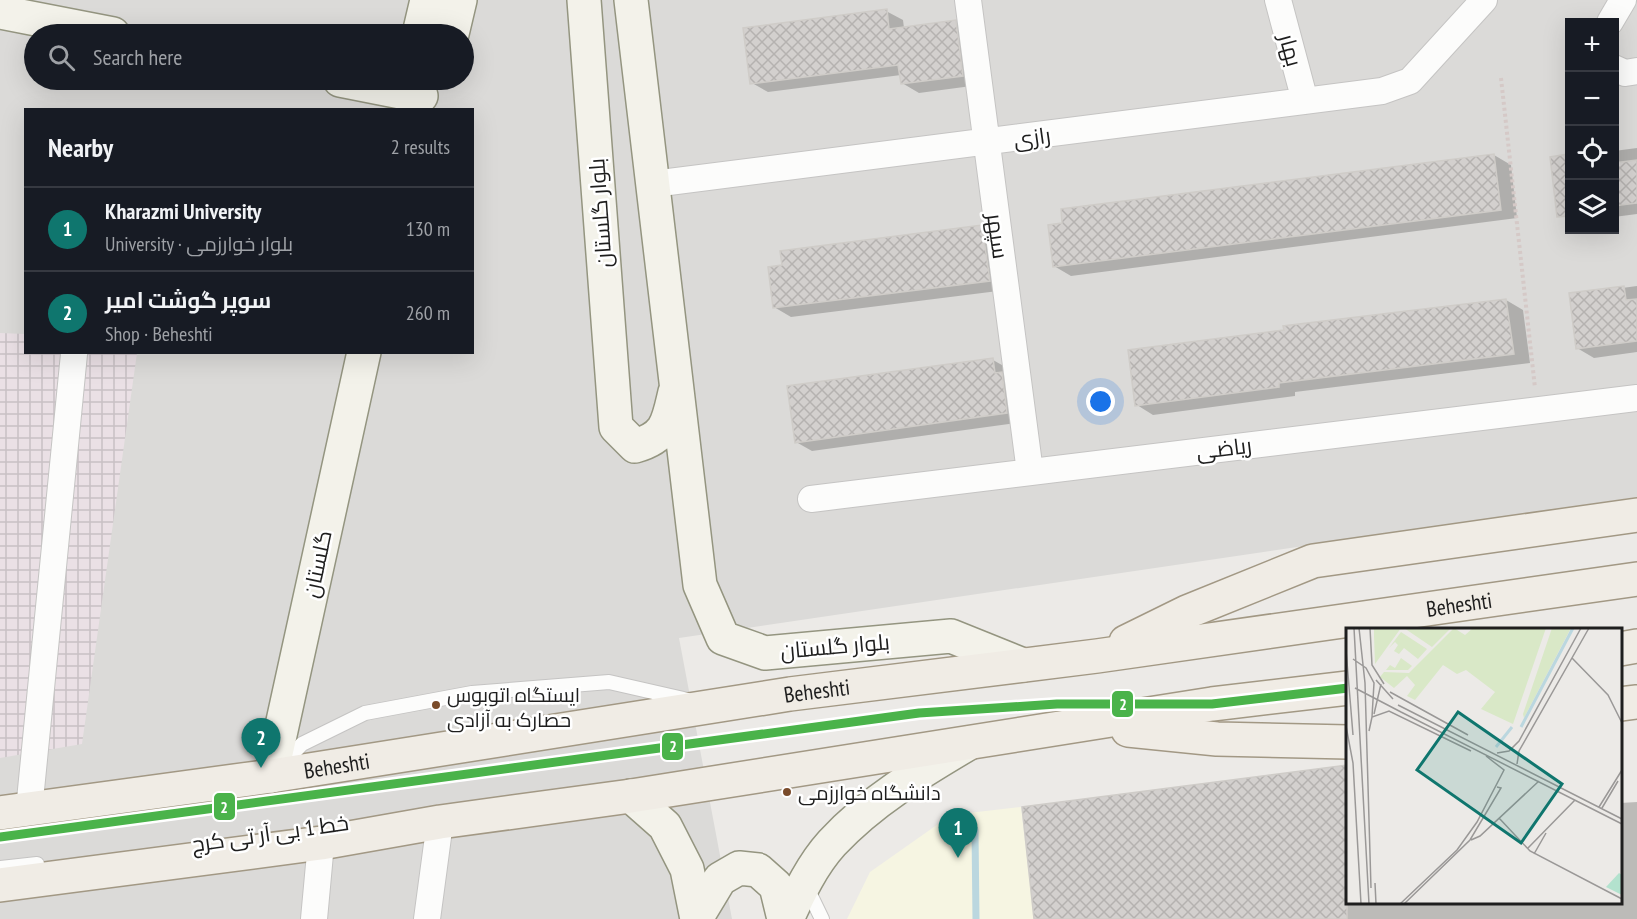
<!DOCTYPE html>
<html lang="en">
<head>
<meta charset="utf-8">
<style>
	:root { --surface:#171b24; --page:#242831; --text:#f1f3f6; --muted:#9ea1a6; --line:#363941; --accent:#0f766e }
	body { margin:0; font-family:"PT Sans Narrow",Cairo,sans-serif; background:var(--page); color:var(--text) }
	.controls { position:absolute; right:18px; top:18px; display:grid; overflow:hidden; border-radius:0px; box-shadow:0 6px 24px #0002 }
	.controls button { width:54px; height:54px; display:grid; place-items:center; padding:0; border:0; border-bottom:2px solid var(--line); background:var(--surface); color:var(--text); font:30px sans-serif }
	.you { position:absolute; left:1101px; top:402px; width:21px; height:21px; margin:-15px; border:4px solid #fff; border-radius:50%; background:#1a73e8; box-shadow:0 0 0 9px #1a73e833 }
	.badge { display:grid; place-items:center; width:39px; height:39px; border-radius:50%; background:var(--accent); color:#fff; font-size:20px; font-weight:700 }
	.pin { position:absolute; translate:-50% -50px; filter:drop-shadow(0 2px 3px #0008) }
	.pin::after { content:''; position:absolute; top:32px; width:21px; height:18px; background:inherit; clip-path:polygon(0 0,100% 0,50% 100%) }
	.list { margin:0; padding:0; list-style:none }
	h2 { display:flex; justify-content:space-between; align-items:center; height:78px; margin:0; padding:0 24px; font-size:26px }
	h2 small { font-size:20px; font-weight:400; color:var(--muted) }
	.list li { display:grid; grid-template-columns:39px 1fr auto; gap:18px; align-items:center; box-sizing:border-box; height:84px; padding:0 24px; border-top:2px solid var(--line) }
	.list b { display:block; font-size:22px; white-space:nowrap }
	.list p { margin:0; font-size:20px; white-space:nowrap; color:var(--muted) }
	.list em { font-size:20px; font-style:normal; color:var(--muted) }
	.icon { flex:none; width:33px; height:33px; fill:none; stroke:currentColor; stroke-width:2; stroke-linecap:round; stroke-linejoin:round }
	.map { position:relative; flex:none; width:1637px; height:919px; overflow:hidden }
	.search { position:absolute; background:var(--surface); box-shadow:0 6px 24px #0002; left:24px; top:24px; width:450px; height:66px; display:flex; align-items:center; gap:15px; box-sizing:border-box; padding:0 21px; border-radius:33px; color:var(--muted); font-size:22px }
	.panel { position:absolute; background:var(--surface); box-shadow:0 6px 24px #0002; left:24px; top:108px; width:450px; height:246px; border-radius:0px }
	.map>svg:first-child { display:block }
	.residential { fill:#dbdad8; fill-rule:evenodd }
	.industrial { fill:url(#industrial-grid) }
	.education { fill:#f6f5e2 }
	.shadow { fill:#0003 }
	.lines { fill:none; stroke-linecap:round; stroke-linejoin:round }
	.stream { stroke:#bbd7df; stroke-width:7 }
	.building { fill:url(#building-cross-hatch); stroke:#cfccc8; stroke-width:1.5 }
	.lane-casing { stroke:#c5c4c3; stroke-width:16 }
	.street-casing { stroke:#c5c4c3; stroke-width:28 }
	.secondary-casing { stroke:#949580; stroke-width:36 }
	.primary-casing { stroke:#a29884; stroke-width:36 }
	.path { stroke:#d5c9c7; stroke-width:4; stroke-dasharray:3 3; stroke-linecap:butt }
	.lane { stroke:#fcfcfb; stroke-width:14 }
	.street { stroke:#fcfcfb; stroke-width:26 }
	.secondary { stroke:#f3f2ea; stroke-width:33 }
	.primary { stroke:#f0ece5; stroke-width:33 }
	.metro-1-casing { stroke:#fff; stroke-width:14 }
	.metro-1 { stroke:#4ab34a; stroke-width:9 }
	.bus-dot { fill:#7a4b2a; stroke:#fff; stroke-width:2 }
	.labels { text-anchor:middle; stroke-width:5; stroke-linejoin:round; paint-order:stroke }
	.bus-label { font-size:20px; fill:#1e1e1e; stroke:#fff; text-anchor:start }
	.street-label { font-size:22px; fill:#1e1e1e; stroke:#fff }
	.inset-river { fill:none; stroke:#bbd7df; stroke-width:3 }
	.inset-road { fill:none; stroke:#9a9897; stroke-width:1.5 }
	.view { fill:#0f766e; fill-opacity:0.15; stroke:#0f766e; stroke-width:3 }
	.inset-edge { fill:none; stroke:#1e1e1e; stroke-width:3 }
	.line-badge { stroke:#fff; stroke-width:2 }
	.badge-label { font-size:16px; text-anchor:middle; font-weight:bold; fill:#fff }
</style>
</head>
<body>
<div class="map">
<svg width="1637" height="919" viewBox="0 0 1637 919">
	<defs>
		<pattern id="industrial-grid" width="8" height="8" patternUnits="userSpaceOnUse" patternTransform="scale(1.5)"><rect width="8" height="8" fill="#eae0e5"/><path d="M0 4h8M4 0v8" fill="none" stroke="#c8c0c4"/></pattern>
		<pattern id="building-cross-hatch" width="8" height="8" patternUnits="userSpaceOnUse" patternTransform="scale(1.5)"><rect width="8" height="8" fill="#d3d0ce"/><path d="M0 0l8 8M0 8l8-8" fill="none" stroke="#b5b2b0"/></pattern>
	</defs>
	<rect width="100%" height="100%" fill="#eceae7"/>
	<path class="residential" d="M0,0H1637V497L679,638L732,919H0ZM1570,22H1614V230H1570ZM34,34H464V80H34ZM26,110H472V352H26Z"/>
	<path class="industrial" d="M0,333L25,334L26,352L137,353L82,744L0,758Z"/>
	<path class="education" d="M1021,807L1034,919H847L870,872L951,815Z"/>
	<path class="shadow" d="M886,11L903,20L904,28L955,22L972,31L979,85L919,93L902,83L901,75L768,92L752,83Z
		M1637,148V214L1614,217V151Z
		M1494,155L1511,165L1517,218L1071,276L1054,266Z
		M1570,156V219L1558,212L1551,158Z
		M982,227L999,236L1006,290L791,317L774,307Z
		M1637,286V352L1594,358L1577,348L1570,295Z
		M1506,300L1523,310L1530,363L1295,392V396L1153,415L1137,405Z
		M993,360L1009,369L1023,422L812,451L796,442Z
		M1348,767V902H1620V803L1637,802V919H1036L1023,808Z"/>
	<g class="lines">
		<path class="stream" d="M975,830L976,919"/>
	</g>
	<path class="building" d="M887,9L889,29L956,20L963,76L901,84L898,65L750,84L743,28Z
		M1494,154L1501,210L1053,267L1048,225L1062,223L1061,209Z
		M1569,154V216L1557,217L1550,157Z
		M1637,160V203L1614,206V163Z
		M982,225L990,281L773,308L768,267L782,265L780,251Z
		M1624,286L1626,300L1637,299V341L1576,349L1569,293Z
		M1506,299L1514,354L1279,383V387L1135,406L1128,350L1284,330L1283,326Z
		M993,358L995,373L1002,372L1007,413L795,443L787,386Z
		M1347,765V919H1034L1022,807Z"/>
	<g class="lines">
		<defs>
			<path id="lane" d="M281,766L302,744L365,713L472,693L609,682L688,700
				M0,868L37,864
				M806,886L822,919"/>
			<path id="street" d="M968,0L1030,472
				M1278,0L1305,101
				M1610,22L1623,0
				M1614,68L1625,73L1637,71
				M653,184L1382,91L1410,81L1484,0
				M811,499L1637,398
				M29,810L74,354
				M314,919L321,843
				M427,919L440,822"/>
			<path id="secondary" d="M584,0L616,427L635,446C667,437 668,422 675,392
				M631,0L700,585L723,638L765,653L951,636L1023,665
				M0,12L113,34
				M419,34L427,0
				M452,34L460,0
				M340,80L421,96
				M271,776L364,352
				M631,796L665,826L687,869L697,919
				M697,917L720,879L739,868L758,870L776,886L784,919
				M787,919C799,893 812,865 832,843C871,801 920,772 969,743"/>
			<g id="primary">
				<path d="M1126,642L1187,612L1313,561L1637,515"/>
				<path d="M1620,649L1637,646"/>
				<path d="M1620,704L1637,702"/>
				<path d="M1128,730L1217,739L1348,742"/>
				<path id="s1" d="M0,813L271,776L790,694L1097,656L1637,579"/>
				<path d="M0,885L321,843L440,822L631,796L1212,704L1348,688"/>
			</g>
		</defs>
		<use href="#lane" class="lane-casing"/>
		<use href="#street" class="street-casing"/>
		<use href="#secondary" class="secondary-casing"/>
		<use href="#primary" class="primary-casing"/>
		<path class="path" d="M1501,78L1535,388"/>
		<use href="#lane" class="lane"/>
		<use href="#street" class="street"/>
		<use href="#secondary" class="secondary"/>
		<use href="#primary" class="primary"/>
		<defs>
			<path id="metro-1" d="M0,837L919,713L1057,704H1212L1348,688"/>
		</defs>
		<use href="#metro-1" class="metro-1-casing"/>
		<use href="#metro-1" class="metro-1"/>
	</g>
	<g class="bus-dot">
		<circle cx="436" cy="705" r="5"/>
		<circle cx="787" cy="792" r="5"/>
	</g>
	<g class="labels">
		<g class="bus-label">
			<text x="447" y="702">ایستگاه اتوبوس<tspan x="447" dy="25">حصارک به آزادی</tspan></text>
			<text x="798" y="800">دانشگاه خوارزمی</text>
		</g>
		<g class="street-label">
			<text transform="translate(1291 50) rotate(75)" y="8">بهار</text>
			<text transform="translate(1032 137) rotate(-8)" y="8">رازی</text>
			<text transform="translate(600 213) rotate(-94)" y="8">بلوار گلستان</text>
			<text transform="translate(998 236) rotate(82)" y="8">سپهر</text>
			<text transform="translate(1224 448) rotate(-7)" y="8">ریاضی</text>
			<text transform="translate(317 564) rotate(-78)" y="8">گلستان</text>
			<text dy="8" stroke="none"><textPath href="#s1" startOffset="1474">Beheshti</textPath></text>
			<text transform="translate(835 646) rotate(-5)" y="8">بلوار گلستان</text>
			<text dy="8" stroke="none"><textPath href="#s1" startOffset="826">Beheshti</textPath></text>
			<text dy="8" stroke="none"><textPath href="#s1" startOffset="340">Beheshti</textPath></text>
			<text transform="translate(270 833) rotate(-8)" y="8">خط 1 بی آر تی کرج</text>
		</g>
	</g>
	<g transform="translate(1346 628)">
		<rect width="276" height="276" fill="#eceae7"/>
		<path d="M28,0H55L29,36L28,8ZM58,0H105L86,19ZM108,0L119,7L127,0H200L167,96L135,81L149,64L120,42L111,46L97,37L69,72L61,68L69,57L61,48L48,60L34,49L38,44L63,45ZM206,0H225L178,90L177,86ZM55,4L81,21L72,31L58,20L53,26L48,23L52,17L49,14L43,20ZM55,30L66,38L62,42H40L44,37L49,40Z" fill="#d9e8c7"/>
		<path d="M273,245L276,247V267L260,259Z" fill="#b3e2ce"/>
		<path class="inset-river" d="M175,99L227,0M150,119L166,99"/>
		<path class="inset-road" d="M8,0L23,276M13,0L19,55L25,260M24,0L26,37L38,56M0,22L7,107M226,30L262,67L276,95M7,31L20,40L28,55L26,89M30,52L47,71M9,60L55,84M44,64L122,107M52,77L276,191M55,84L276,196M28,86L35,56M0,98L7,135L15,276M23,103L26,89L43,83L125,123M151,125L163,123L173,113L235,0M171,136L173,123L243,0M253,179L276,142M256,180L272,153M153,190L184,223L276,271M125,212L134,208L193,153M182,220L229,172M188,226L200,205M29,255L30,276M54,276L111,222L131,194L158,142L140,128M58,276L124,212L155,160L151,159"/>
		<path class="view" d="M112,84L216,156L175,215L71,142Z"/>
		<rect width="276" height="276" class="inset-edge"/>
	</g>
	<g class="line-badge">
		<rect x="1111" y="690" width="23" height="28" rx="6" fill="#4ab34a"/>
		<rect x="661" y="732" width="23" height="29" rx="6" fill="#4ab34a"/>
		<rect x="213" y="792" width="23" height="29" rx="6" fill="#4ab34a"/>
	</g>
	<g class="badge-label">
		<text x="1123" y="710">2</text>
		<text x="673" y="752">2</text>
		<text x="224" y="813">2</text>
	</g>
</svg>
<div class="controls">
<button>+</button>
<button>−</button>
<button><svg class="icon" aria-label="locate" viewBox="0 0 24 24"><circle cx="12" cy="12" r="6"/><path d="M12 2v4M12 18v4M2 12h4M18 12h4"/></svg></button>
<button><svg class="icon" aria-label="layers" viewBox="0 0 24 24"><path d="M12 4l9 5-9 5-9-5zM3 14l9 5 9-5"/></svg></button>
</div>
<div class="you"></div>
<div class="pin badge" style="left:958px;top:858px">1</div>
<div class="pin badge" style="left:261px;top:768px">2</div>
<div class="search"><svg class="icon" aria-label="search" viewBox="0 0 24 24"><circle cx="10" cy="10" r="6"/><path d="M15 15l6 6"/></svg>Search here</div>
<section class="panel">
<h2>Nearby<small>2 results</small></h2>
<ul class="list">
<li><span class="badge">1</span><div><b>Kharazmi University</b><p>University · بلوار خوارزمی</p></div><em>130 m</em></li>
<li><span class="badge">2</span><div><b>سوپر گوشت امیر</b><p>Shop · Beheshti</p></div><em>260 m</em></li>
</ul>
</section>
</div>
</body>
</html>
